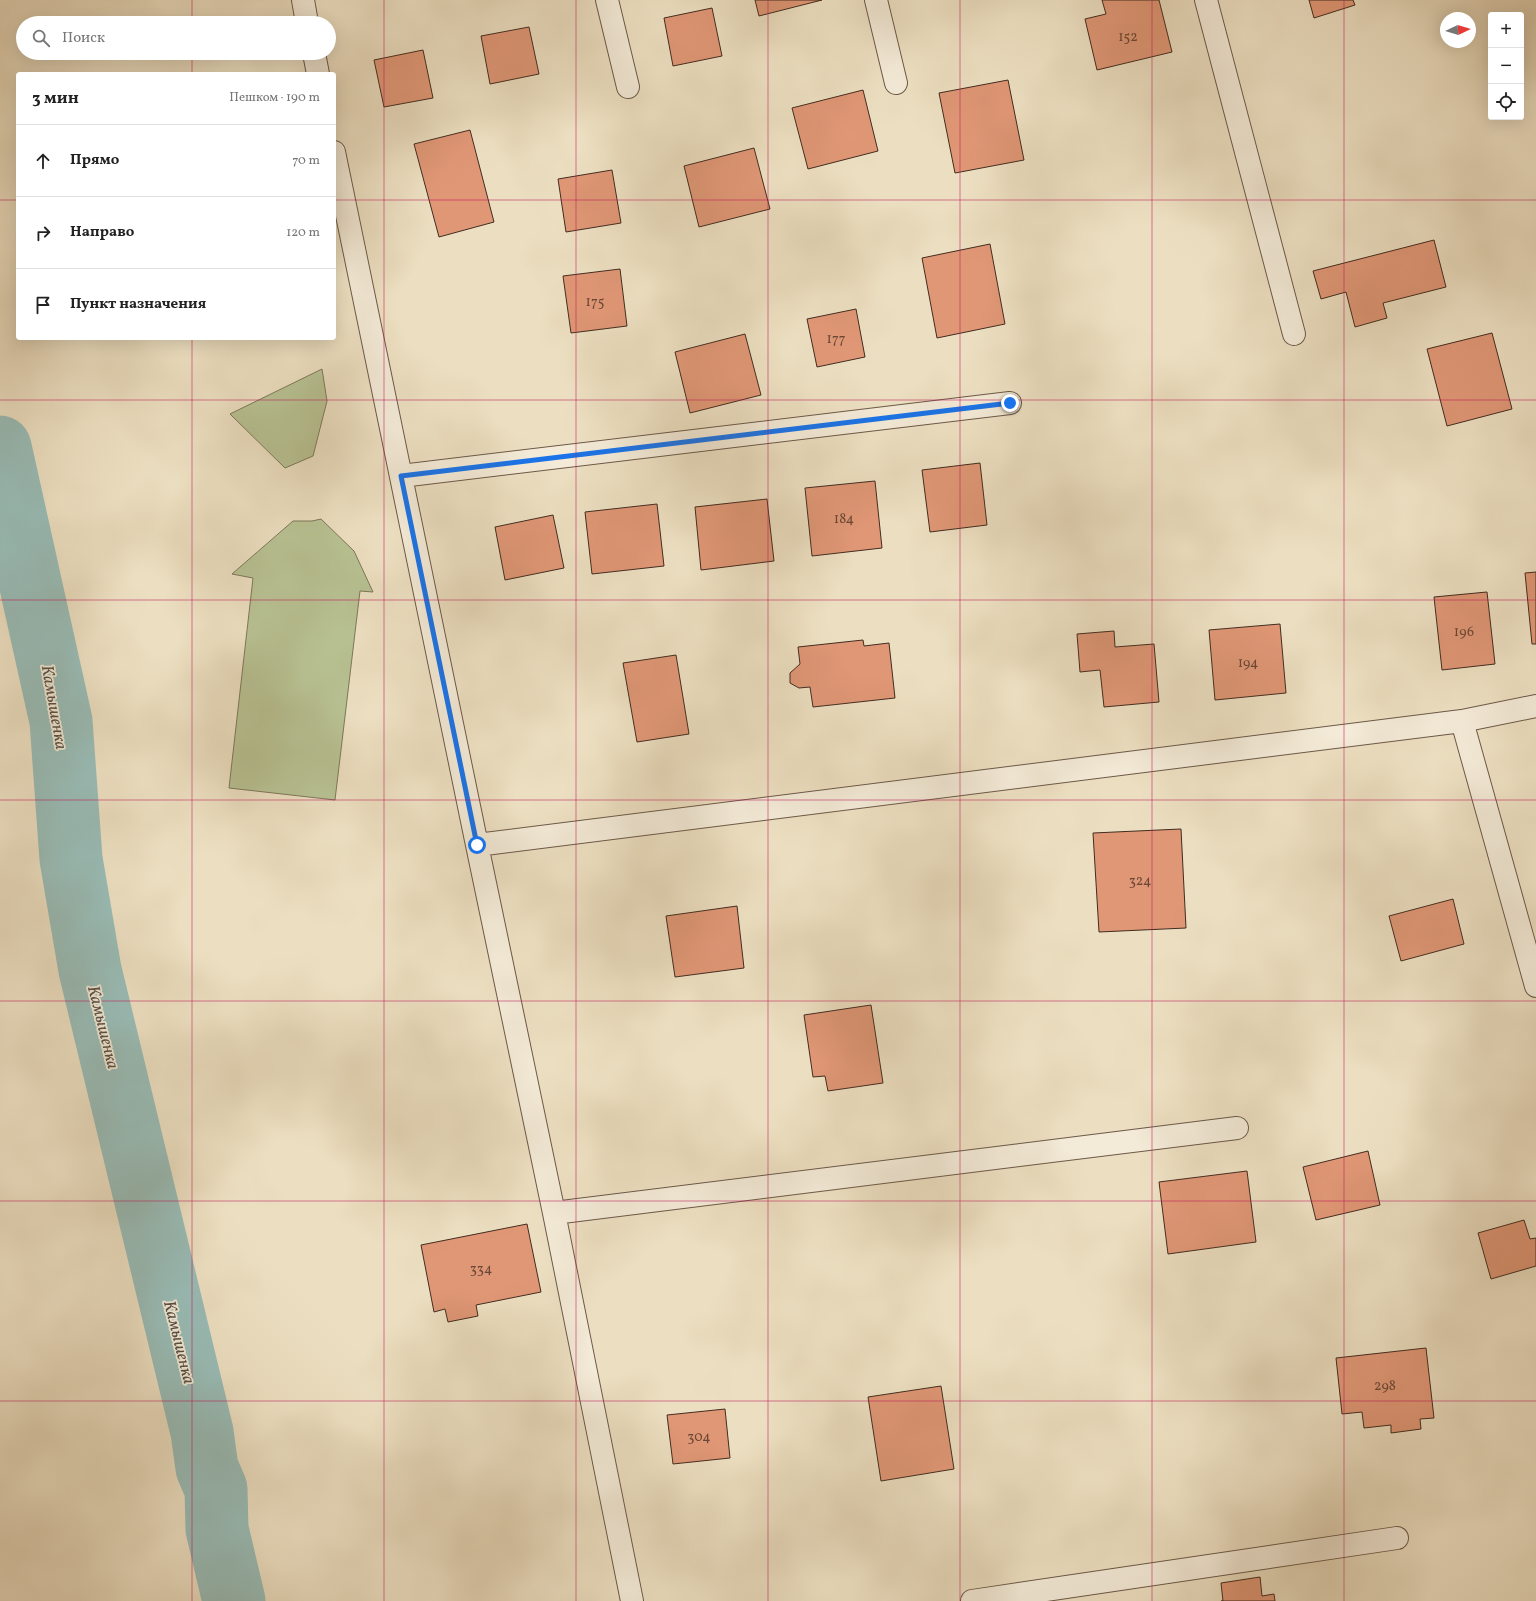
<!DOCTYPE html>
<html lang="ru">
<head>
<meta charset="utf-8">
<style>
	:root { --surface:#fff; --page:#f2f2f2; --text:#222; --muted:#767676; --line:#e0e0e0 }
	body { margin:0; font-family:Vollkorn,serif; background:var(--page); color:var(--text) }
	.controls { position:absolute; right:12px; top:12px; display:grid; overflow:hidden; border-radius:4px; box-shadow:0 4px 16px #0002 }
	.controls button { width:36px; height:36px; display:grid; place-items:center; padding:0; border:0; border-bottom:1px solid var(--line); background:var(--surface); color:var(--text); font:20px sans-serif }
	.compass { position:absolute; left:1440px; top:12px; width:36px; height:36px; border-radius:50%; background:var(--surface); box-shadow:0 4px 16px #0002; rotate:86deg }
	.stop { position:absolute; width:12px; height:12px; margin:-9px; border:3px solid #1a73e8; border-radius:50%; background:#fff }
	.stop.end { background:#1a73e8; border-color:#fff; box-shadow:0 1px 4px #0008 }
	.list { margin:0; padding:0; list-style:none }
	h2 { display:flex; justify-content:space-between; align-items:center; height:52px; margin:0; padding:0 16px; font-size:17px }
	h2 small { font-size:13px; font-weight:400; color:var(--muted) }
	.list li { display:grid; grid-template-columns:26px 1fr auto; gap:12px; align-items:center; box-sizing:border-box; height:72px; padding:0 16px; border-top:1px solid var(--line) }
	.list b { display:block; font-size:15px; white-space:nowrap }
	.list em { font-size:13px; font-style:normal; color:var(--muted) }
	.icon { flex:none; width:22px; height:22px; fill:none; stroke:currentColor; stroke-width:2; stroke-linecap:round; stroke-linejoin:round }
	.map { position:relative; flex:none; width:1536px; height:1601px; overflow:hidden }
	.search { position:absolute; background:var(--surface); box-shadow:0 4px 16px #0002; left:16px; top:16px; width:320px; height:44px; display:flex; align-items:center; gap:10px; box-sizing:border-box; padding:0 14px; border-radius:22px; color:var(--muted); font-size:15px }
	.panel { position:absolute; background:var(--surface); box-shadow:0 4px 16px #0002; left:16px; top:72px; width:320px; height:268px; border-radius:4px }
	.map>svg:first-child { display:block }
	.green { fill:#b8c293; stroke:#7d775a }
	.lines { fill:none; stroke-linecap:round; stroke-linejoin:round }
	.river { stroke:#99bcb6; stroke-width:63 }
	.building { fill:#e09776; stroke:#422c20 }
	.minor-casing { stroke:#6c5948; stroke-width:24 }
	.minor { stroke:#f3ead7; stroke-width:22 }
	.route { stroke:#1a73e8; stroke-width:5 }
	.grid { fill:none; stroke:#c2185b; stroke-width:1; stroke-opacity:0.55 }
	.labels { text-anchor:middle; stroke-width:3.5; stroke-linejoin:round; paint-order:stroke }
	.number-label { font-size:14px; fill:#6a4736 }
	.water-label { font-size:17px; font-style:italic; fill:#585046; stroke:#f3ead7 }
</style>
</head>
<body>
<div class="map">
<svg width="1536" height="1601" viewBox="0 0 1536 1601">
	<rect width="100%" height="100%" fill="#ecdfc1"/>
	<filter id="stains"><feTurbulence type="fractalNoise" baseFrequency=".005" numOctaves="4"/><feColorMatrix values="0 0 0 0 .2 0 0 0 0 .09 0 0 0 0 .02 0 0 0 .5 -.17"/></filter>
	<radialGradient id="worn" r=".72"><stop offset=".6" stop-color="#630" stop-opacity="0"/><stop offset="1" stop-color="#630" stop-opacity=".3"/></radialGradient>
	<path class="green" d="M322,369L327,401L313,456L285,468L230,414Z
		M321,519L354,551L373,592L360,591L335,800L229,788L253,578L232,574L293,521H312Z"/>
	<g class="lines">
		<path class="river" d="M0,447L61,721L71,859L90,970L202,1432L207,1468L216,1489L217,1529L234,1601"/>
	</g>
	<path class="building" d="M755,0H822L759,16Z
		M1102,0H1159L1172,52L1097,70L1085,19L1106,14Z
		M1309,0H1353L1355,5L1314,18Z
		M712,8L722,56L673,66L664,18Z
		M529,27L539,74L490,84L481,36Z
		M423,50L433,98L384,107L374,60Z
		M1008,80L1024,160L955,173L939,93Z
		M863,90L878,151L808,169L792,108Z
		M470,130L494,222L439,237L414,144Z
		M754,148L770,209L699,227L684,166Z
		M612,170L621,223L566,232L558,179Z
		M1434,240L1446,287L1383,303L1387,318L1355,327L1346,292L1321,299L1313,271Z
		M990,244L1005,324L937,338L922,258Z
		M620,269L627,326L571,333L563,276Z
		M856,309L865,357L817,367L807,319Z
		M1492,333L1512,409L1447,426L1427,349Z
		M745,334L761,395L690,413L675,352Z
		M980,463L987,525L930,532L922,470Z
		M875,481L882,548L812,556L805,488Z
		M767,499L774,561L701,570L695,507Z
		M657,504L664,566L592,574L585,512Z
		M553,515L564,568L505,580L495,527Z
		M1536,572V644H1532L1525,573Z
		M1487,592L1495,664L1442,670L1434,597Z
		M1280,624L1286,693L1215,700L1209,630Z
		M1114,631L1115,647L1154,644L1159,702L1104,707L1100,670L1080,672L1077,634Z
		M863,640L864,646L889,643L895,698L813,707L810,687L799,688L790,683V673L800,664L798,647Z
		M676,655L689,734L637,742L623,663Z
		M1181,829L1186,928L1099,932L1093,833Z
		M1453,899L1464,944L1401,961L1389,916Z
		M737,906L744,968L675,977L666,916Z
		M871,1005L883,1083L828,1091L825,1076L813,1077L804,1015Z
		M1368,1151L1380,1205L1316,1220L1303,1167Z
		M1247,1171L1256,1242L1168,1254L1159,1182Z
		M1524,1220L1530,1239L1536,1238V1266L1491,1279L1478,1233Z
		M527,1224L541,1292L476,1305L478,1316L448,1322L445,1309L434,1312L421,1245Z
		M1426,1348L1434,1418L1420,1419L1421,1429L1391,1433V1425L1364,1428L1362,1412L1342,1414L1336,1358Z
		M941,1386L954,1469L881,1481L868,1397Z
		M725,1409L730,1458L673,1464L667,1415Z
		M1260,1577L1262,1596L1274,1594L1275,1601H1221H1223L1221,1583Z"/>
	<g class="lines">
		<defs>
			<path id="minor" d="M303,0L307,23
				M607,0L628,87
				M876,0L896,83
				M1206,0L1294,334
				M314,53L318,74
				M334,152L477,845L1462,721L1536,706
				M401,476L1010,403
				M1462,721L1536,986
				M477,845L554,1213L632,1601
				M554,1213L1237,1128
				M972,1601L1397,1538"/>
		</defs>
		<use href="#minor" class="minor-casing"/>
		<use href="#minor" class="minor"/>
	</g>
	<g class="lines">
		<path class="route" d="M477,845L401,476L1010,403"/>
	</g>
	<path class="grid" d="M192,0V23M384,0V1601M576,0V1601M768,0V1601M960,0V1601M1152,0V1601M1344,0V1601M192,53V74M0,200H18M334,200H1536M192,338V1601M0,400H1536M0,600H1536M0,800H1536M0,1001H1536M0,1201H1536M0,1401H1536"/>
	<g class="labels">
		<g class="number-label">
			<text x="1128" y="41">152</text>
			<text x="595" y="306">175</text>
			<text x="836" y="343">177</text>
			<text x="844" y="523">184</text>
			<text x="1464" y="636">196</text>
			<text x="1248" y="667">194</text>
			<text x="1140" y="885">324</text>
			<text x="481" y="1273">334</text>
			<text x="1385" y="1390">298</text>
			<text x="699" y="1441">304</text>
		</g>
		<g class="water-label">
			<text transform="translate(55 707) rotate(80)" y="6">Камышенка</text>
			<text transform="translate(104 1027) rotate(76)" y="6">Камышенка</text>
			<text transform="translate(180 1342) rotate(76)" y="6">Камышенка</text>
		</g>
	</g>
	<rect width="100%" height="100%" filter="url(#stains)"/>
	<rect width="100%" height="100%" fill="url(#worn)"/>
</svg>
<div class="controls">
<button>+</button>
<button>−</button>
<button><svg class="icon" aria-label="locate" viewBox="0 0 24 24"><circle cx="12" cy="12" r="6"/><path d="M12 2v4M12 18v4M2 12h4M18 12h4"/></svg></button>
</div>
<svg class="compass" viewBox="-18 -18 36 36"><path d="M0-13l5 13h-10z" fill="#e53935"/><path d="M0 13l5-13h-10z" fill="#767676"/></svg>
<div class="stop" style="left:477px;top:845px"></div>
<div class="stop end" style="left:1010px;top:403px"></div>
<div class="search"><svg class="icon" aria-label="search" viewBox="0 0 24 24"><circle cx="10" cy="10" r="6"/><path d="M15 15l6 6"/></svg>Поиск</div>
<section class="panel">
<h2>3 мин<small>Пешком · 190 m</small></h2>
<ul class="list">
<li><svg class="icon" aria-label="ahead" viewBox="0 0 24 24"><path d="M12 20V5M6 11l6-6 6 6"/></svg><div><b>Прямо</b></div><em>70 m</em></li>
<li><svg class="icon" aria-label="right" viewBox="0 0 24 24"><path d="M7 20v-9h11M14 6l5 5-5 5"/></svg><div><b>Направо</b></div><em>120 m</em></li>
<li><svg class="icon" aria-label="arrive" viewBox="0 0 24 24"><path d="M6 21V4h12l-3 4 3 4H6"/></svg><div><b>Пункт назначения</b></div></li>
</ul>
</section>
</div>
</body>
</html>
